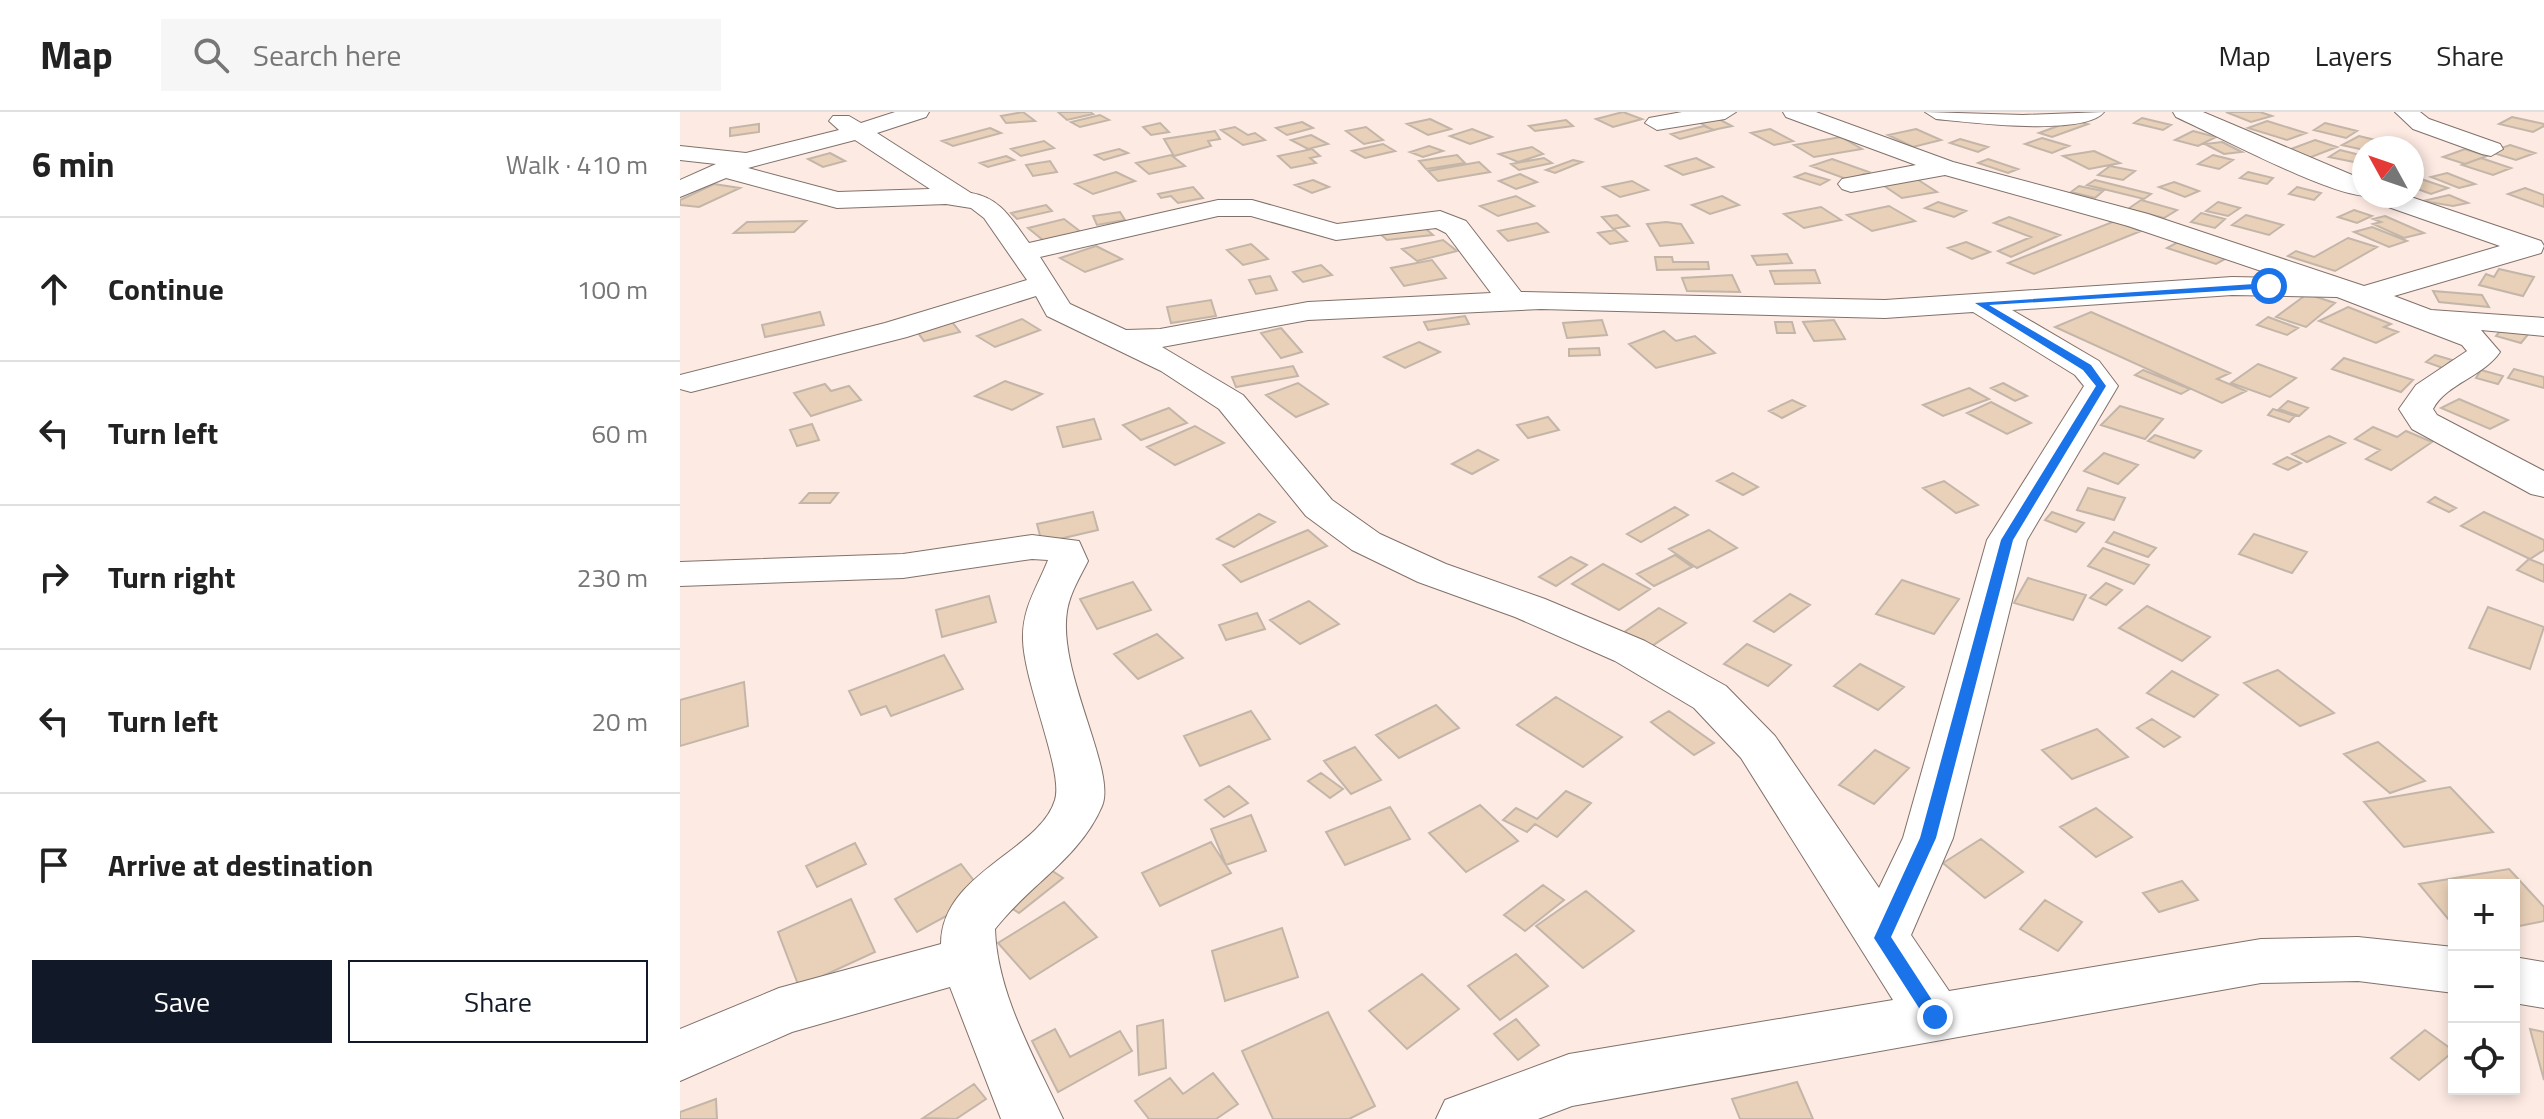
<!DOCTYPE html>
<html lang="en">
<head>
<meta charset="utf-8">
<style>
	:root { --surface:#fff; --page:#f6f6f6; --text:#222; --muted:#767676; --line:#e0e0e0; --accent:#111827 }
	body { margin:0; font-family:"Titillium Web",sans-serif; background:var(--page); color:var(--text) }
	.controls { position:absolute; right:24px; bottom:24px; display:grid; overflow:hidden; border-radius:0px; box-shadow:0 4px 12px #0003 }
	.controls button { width:72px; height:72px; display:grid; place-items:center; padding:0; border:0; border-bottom:2px solid var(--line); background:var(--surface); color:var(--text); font:40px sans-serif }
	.compass { position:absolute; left:1672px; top:24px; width:72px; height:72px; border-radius:50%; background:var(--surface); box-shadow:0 4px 12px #0003; rotate:310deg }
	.stop { position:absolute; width:24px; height:24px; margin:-18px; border:6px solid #1a73e8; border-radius:50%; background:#fff }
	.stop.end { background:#1a73e8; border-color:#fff; box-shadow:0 2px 8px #0008 }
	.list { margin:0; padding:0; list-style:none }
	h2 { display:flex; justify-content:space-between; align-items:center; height:104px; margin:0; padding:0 32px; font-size:34px }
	h2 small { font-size:26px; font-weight:400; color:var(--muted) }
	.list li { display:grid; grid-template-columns:52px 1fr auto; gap:24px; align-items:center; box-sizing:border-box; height:144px; padding:0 32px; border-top:2px solid var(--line) }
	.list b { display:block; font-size:30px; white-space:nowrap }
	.list em { font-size:26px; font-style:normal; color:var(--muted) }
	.actions { display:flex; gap:16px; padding:24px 32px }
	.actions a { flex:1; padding:18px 0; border:2px solid var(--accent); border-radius:0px; text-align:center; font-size:28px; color:var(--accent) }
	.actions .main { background:var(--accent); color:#fff }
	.icon { flex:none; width:44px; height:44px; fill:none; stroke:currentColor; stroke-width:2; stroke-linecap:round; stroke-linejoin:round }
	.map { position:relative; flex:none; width:1864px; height:1007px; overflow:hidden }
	header { display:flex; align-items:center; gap:48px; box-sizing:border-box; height:112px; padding:0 40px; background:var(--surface); border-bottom:2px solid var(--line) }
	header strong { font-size:38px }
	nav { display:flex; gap:44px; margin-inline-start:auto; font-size:28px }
	.search { width:560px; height:72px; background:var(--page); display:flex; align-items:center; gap:20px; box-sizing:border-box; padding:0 28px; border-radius:0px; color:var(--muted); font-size:30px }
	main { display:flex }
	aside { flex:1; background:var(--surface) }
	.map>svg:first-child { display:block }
	.building { fill:#e9d0b8; stroke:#c3b6a9; stroke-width:2 }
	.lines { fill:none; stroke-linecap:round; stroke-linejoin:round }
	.minor-casing { stroke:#81716a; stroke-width:2 }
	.minor { fill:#fff; fill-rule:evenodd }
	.route { fill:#1a73e8 }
</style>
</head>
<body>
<header>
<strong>Map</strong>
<div class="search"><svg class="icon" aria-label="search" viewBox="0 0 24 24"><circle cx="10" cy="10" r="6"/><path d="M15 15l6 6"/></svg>Search here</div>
<nav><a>Map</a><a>Layers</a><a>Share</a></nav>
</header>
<main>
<aside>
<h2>6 min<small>Walk · 410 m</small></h2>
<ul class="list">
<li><svg class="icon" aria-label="ahead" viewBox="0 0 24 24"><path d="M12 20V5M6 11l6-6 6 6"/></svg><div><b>Continue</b></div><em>100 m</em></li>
<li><svg class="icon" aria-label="left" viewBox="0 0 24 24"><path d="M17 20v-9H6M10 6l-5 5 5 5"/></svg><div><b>Turn left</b></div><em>60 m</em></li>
<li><svg class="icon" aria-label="right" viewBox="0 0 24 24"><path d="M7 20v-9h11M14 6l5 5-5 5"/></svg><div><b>Turn right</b></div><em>230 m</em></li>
<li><svg class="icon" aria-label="left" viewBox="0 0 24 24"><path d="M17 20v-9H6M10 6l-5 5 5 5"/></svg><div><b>Turn left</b></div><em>20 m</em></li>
<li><svg class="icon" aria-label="arrive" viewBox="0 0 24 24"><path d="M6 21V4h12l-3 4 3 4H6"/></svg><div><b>Arrive at destination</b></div></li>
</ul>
<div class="actions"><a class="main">Save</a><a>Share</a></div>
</aside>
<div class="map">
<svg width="1864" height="1007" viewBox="0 0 1864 1007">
	<rect width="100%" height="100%" fill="#fdeae2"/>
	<path class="building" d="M343,0L355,9L326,11L321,4Z
		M378,0H410L413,2L387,8Z
		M943,0L962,7L933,15L916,7Z
		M1546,0H1580L1592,4L1571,10Z
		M420,3L429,8L400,15L391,10Z
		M1033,4L1052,14L1033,18L1015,8Z
		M1832,5L1864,12V14L1853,20L1819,12Z
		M1462,6L1491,13L1483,18L1454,11Z
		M750,7L771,17L748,23L727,12Z
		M886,8L893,14L855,19L849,14Z
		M1394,8L1408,12L1372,25L1359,21Z
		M1587,9L1626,21L1607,28L1568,16Z
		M622,10L633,16L607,23L596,16Z
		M480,11L489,20L471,23L463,15Z
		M1645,11L1677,19L1666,26L1634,18Z
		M79,12V20L50,24V16Z
		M1024,14L1034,18L1000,27L991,22Z
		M555,15L568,23L575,21L585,28L563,33L541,18Z
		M686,15L703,28L684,32L666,19Z
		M310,16L321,21L273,34L262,29Z
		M792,17L812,25L790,32L770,24Z
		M1090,17L1113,29L1094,33L1071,21Z
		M1236,17L1261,28L1233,35L1208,23Z
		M535,19L540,27L528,29L531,34L494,44L484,27Z
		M1513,19L1536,25L1518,34L1495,28Z
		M631,23L648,32L628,37L611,28Z
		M1679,24L1708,31L1684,38L1662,33Z
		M1161,25L1182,37L1134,45L1114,33Z
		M1362,26L1389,34L1372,41L1345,32Z
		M1280,27L1308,35L1298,40L1270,31Z
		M1635,28L1657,35L1626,47L1603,40Z
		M364,29L374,36L341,44L331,37Z
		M1542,30L1562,40L1544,42L1525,32Z
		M703,32L715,39L685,46L672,39Z
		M1830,33L1855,41L1836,48L1810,40Z
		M749,34L763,39L743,45L730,40Z
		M852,35L863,42L838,50L819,42Z
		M439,37L448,41L424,48L415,43Z
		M632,37L640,44L630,46L636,51L611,56L598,44Z
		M1785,37L1807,44L1785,52L1763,45Z
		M1660,38L1684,44V52L1649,45Z
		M1414,39L1440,51L1409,57L1383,44Z
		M150,41L165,49L143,55L128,47Z
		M491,43L505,54L469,62L456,51Z
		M777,43L785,51L746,57L739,49Z
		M1533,43L1553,48L1539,57L1518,52Z
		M326,44L334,48L308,55L300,51Z
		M864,46L872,51L839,58L831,52Z
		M1016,46L1033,55L1003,63L986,54Z
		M1801,46L1831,56L1813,63L1782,53Z
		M1152,47L1189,60L1169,68L1131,54Z
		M1308,47L1338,57L1328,61L1298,51Z
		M893,48L902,50L875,61L866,58Z
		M370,49L377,60L353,64L346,53Z
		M799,50L810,60L758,69L748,59Z
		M1430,54L1455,59L1443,68L1418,63Z
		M436,60L455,69L413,82L395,72Z
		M1568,60L1593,66L1587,72L1560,66Z
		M1125,61L1149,68L1140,73L1115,65Z
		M1767,61L1795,72L1779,76L1751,65Z
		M840,62L857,70L836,77L819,69Z
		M1232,64L1257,80L1222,86L1197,69Z
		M1732,64L1768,76L1751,82L1732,75Z
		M633,68L649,75L632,81L615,73Z
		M1415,68L1471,82L1464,87L1407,73Z
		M952,69L968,78L940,85L923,75Z
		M1494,70L1519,79L1505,85L1479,75Z
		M34,72L60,76L19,95L0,93V88Z
		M1399,74L1423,79L1415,86L1391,80Z
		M513,75L523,86L498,91L491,84L481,86L478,82Z
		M1617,75L1641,81L1634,88L1609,82Z
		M1845,76L1864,83V95L1828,82Z
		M1769,83L1788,91L1773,94L1743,89Z
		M836,84L854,94L818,104L800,94Z
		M1042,84L1059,93L1030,102L1012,93Z
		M1461,88L1497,98L1484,106L1448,97Z
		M1258,90L1286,99L1274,105L1245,96Z
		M1538,90L1560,96L1548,104L1526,99Z
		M366,93L372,99L337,107L331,101Z
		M1209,94L1235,109L1192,119L1167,103Z
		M1141,95L1161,108L1124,116L1104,102Z
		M1674,98L1692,104L1677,111L1658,105Z
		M440,100L445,108L417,113L413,104Z
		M1521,101L1545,107L1535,116L1511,110Z
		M937,103L949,114L933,117L922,105Z
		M1566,103L1603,113L1589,123L1552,113Z
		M1705,104L1744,121L1724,126L1693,112L1701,110L1693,107Z
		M1329,105L1380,123L1331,145L1318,139L1351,125L1314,111Z
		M384,107L401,120L364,129L348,116Z
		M126,109L114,120L54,121L67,110Z
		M1435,109L1461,119L1354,162L1328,151Z
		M738,110L753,123L707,128L697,119Z
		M986,110L1001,112L1013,131L980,134L967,112Z
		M857,111L868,120L828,129L818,119Z
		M1692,115L1727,129L1709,135L1674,120Z
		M935,118L947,129L930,132L918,121Z
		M1668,126L1697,135L1655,159L1608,144L1616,139L1634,145Z
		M763,128L777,139L737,149L722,137Z
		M1286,130L1310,140L1292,147L1268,136Z
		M1498,130L1547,146L1536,152L1487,136Z
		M571,132L588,147L563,153L547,138Z
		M416,134L442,147L405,160L380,146Z
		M1107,142L1112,151L1077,153L1072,144Z
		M975,145H992L993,150H1028L1029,157L977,158Z
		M752,148L766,166L724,174L711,156Z
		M641,153L652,163L623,170L613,160Z
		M1819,157L1854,165L1843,184L1799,173L1806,162L1814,165Z
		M1135,158L1140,171L1095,172L1090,159Z
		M1052,163L1060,180L1007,179L1002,166Z
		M590,164L597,178L576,182L569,168Z
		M1753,179L1802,183L1809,195L1759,190Z
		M1627,182L1655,191L1626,215L1596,205Z
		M531,188L536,204L491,211L487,195Z
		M1668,195L1711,212L1704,215L1718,220L1696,231L1639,209Z
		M140,200L144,213L85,225L82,213Z
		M1411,200L1550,261L1537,267L1566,279L1542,291L1375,215Z
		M785,204L789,212L748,218L744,210Z
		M268,205L280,220L244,229L233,214Z
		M1588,205L1618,216L1607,223L1577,213Z
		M342,207L360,218L315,235L297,224Z
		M922,208L927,223L887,226L883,211Z
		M1154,208L1165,227L1134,229L1123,210Z
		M1095,210H1112L1115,221H1097Z
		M1825,213L1850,220L1841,231L1816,224Z
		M601,216L622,240L601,246L581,221Z
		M984,219L996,229L1015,224L1035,241L976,256L949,232Z
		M739,230L760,240L725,256L704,245Z
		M919,236L920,243L889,244V237Z
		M1755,243L1772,248L1763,256L1746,250Z
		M1664,246L1733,268L1721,280L1652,257Z
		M1578,252L1616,266L1590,285L1551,271Z
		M613,254L618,264L556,275L552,265Z
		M1834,257L1864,265V276L1828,266Z
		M1463,258L1510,277L1501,282L1455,263Z
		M1801,258L1823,264L1818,272L1796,266Z
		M325,269L362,282L332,298L295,284Z
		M618,271L648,292L616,305L586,283Z
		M1323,271L1347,284L1335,289L1311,276Z
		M145,272L151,279L169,274L181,288L131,304L114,281Z
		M1289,276L1309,287L1263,304L1243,293Z
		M1779,287L1828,308L1810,317L1761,296Z
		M1112,288L1125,294L1102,306L1089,299Z
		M1608,289L1628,296L1619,304L1599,297Z
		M1311,290L1351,311L1327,322L1287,301Z
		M1440,294L1483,307L1465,327L1421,313Z
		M489,296L507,311L461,328L443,313Z
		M1593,297L1615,304L1609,310L1588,303Z
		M868,305L879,318L848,326L837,313Z
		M414,307L421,327L383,335L377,315Z
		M132,312L139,328L117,334L110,318Z
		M515,314L544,331L495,353L467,335Z
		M1693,315L1717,325L1726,319L1752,330L1711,358L1686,347L1700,338L1675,327Z
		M1475,323L1521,339L1514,346L1468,329Z
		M1649,324L1665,331L1627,350L1612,342Z
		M798,338L818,348L792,362L772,352Z
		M1424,341L1458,353L1438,372L1404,359Z
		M1607,345L1621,351L1608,358L1594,352Z
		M1053,361L1078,375L1063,383L1037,369Z
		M1264,369L1298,393L1276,401L1243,376Z
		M1408,376L1445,386L1434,408L1397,398Z
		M129,381H158L150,391H120Z
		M1755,385L1776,396L1769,400L1748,390Z
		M995,395L1008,403L961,430L947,422Z
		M413,400L418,418L362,431L357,412Z
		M1372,400L1404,411L1396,420L1365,408Z
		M1804,400L1864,428V438L1850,447L1781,414Z
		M579,402L595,410L554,435L537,427Z
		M628,418L647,434L561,470L543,453Z
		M1029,418L1057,436L1017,456L989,437Z
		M1434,420L1476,436L1468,445L1426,430Z
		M1574,422L1627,440L1612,461L1559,442Z
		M1423,436L1469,453L1454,472L1408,454Z
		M995,443L1012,455L974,474L957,462Z
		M891,445L907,453L876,474L859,465Z
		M1849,447L1864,453V470L1837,458Z
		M923,452L970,477L939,498L892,472Z
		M1348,466L1406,483L1393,508L1334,491Z
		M1222,468L1279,487L1254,522L1196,502Z
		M453,470L471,498L417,517L400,487Z
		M1426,471L1442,478L1426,493L1410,486Z
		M1110,482L1130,493L1094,520L1074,509Z
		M309,484L316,510L262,525L256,498Z
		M629,489L659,512L620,532L590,508Z
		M1467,494L1530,525L1502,549L1439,516Z
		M1808,495L1864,515L1850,557L1789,536Z
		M979,496L1006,511L969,536L943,521Z
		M577,501L585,517L546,528L539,513Z
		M477,522L503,546L458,567L434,542Z
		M1067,532L1111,553L1088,574L1044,552Z
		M264,543L283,577L211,604L206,594L181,603L169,579Z
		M1180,552L1224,575L1198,598L1154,574Z
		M1598,558L1654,601L1620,614L1564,571Z
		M1492,559L1538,583L1514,605L1467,581Z
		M64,570L68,614L0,634V588Z
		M876,585L942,625L903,655L837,613Z
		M756,593L779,616L719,646L696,623Z
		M571,599L590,627L520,654L504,624Z
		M989,599L1034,631L1014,643L971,610Z
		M1472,607L1500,625L1484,635L1457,616Z
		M1417,617L1448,645L1392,667L1362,638Z
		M1698,630L1745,669L1710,681L1664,642Z
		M675,635L701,668L671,682L644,649Z
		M1195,638L1229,656L1194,692L1159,673Z
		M641,661L663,677L650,686L628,669Z
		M549,674L568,691L544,705L525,688Z
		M1770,675L1813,720L1724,735L1684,690Z
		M886,679L911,691L877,725L855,712L847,720L823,708L836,696L857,707Z
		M800,693L838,729L786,760L749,721Z
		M710,695L730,727L665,753L646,720Z
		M1416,696L1452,725L1416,745L1380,715Z
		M571,703L586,739L546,753L531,717Z
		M1301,727L1343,760L1305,786L1263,751Z
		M531,730L551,761L480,794L462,761Z
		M175,731L186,752L137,775L126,754Z
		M281,752L305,783L237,820L215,787Z
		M362,752L383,766L339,801L317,787Z
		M1829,757L1864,795V809L1834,815V773H1774V814L1739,772Z
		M1502,769L1518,788L1479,800L1463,781Z
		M863,773L884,788L845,819L824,803Z
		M906,779L954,819L903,856L856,814Z
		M171,787L195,840L119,875L98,820Z
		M1365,788L1402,810L1378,839L1340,817Z
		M384,790L417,825L350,867L318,831Z
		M602,816L618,865L545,889L532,839Z
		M836,842L868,874L820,908L788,874Z
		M742,862L779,897L727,937L689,899Z
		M648,900L695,994L669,1007H593L562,939Z
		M836,907L859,933L838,948L814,922Z
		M483,908L486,956L459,963L457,914Z
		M375,917L390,945L440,919L452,939L378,980L352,929Z
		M1850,917L1864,920V968Z
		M1745,918L1774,939L1739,968L1711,946Z
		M533,961L558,992L536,1007H469L455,989L490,966L503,982Z
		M1117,970L1133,1007H1060L1052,987Z
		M294,972L306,987L276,1007L243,1006Z
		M36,987L37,1007H0V1000Z"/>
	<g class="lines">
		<defs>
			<path id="minor" d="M215,0H249L246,5L197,21L291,81C321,86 332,108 349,131L538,88H572L657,112L760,99L786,109L841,180L1205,188L1552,165L1602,166L1448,114L1265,63L1171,80L1162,77L1158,72L1162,67L1236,53L1106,5L1103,0H1136L1273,50L1468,102L1684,174L1820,134L1694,90L1690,84H1728L1861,129L1864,134L1861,141L1714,184L1751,198L1864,206V224L1801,218L1820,240C1803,265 1767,271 1753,297L1757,303L1864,359V385L1851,382L1732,317L1719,297L1736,273L1787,239L1782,233L1657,185L1552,183L1332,198L1419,249L1438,274L1347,428L1273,726L1231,823L1269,879L1581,827L1678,825L1774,835V881L1678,869L1581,871L892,994L858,1007H756L765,988L889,942L1213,888L1061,646L1014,596L935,549L835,505L738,470L672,438L626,404L539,297L481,259L367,204L356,184L227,225L11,280L0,277V263L205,211L347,168L304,106L291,96L266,92L157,96L46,66L0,85V68L36,52L0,48V34L66,41L159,18L149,9L153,4H169L181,11ZM175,28L250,77L158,80L68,56ZM538,104H571L656,128L756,116L766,121L811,181L628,190L480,217L446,218L390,192L360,145ZM861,197L1205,206L1293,200L1395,263L1404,274L1307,428L1223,726L1199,776L1095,624L1046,574L965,529L865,487L766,452L700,422L652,388L563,283L482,235L628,208Z
				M1002,0H1056L1045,7L977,18L965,11L969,6Z
				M1245,0L1343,3L1424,0C1405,25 1287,10 1256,7Z
				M1493,0H1523L1684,68V84H1687C1650,84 1536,23 1496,5Z
				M1715,0H1740L1749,7L1820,32L1823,37L1811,44L1802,42L1733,17Z
				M352,423L399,429L408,449C400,465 390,481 387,499C377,560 437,659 422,694C400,746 349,773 315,817C317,883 356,948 383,1007H321L270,875L112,920L0,969V917L99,876L261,832C261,761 360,739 375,688C384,660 344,571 343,528C342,496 357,476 368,448L352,447L223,466L0,474V450L223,442Z
				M1834,845L1864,850V896L1834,891Z"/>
		</defs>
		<use href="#minor" class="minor-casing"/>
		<use href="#minor" class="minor"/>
	</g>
	<path class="route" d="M1589,171L1592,176L1309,193L1411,253L1426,274L1333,428L1256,726L1211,825L1263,905L1261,910H1248L1194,826L1240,726L1321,428L1416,274L1403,258L1295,191Z"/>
</svg>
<div class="controls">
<button>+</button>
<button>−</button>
<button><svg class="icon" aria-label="locate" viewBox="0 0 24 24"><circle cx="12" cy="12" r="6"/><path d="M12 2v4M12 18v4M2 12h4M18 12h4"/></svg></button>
</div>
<svg class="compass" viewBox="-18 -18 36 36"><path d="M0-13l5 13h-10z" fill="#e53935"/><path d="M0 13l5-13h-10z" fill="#767676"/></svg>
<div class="stop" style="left:1589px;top:174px"></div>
<div class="stop end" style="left:1255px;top:905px"></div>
</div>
</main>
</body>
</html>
